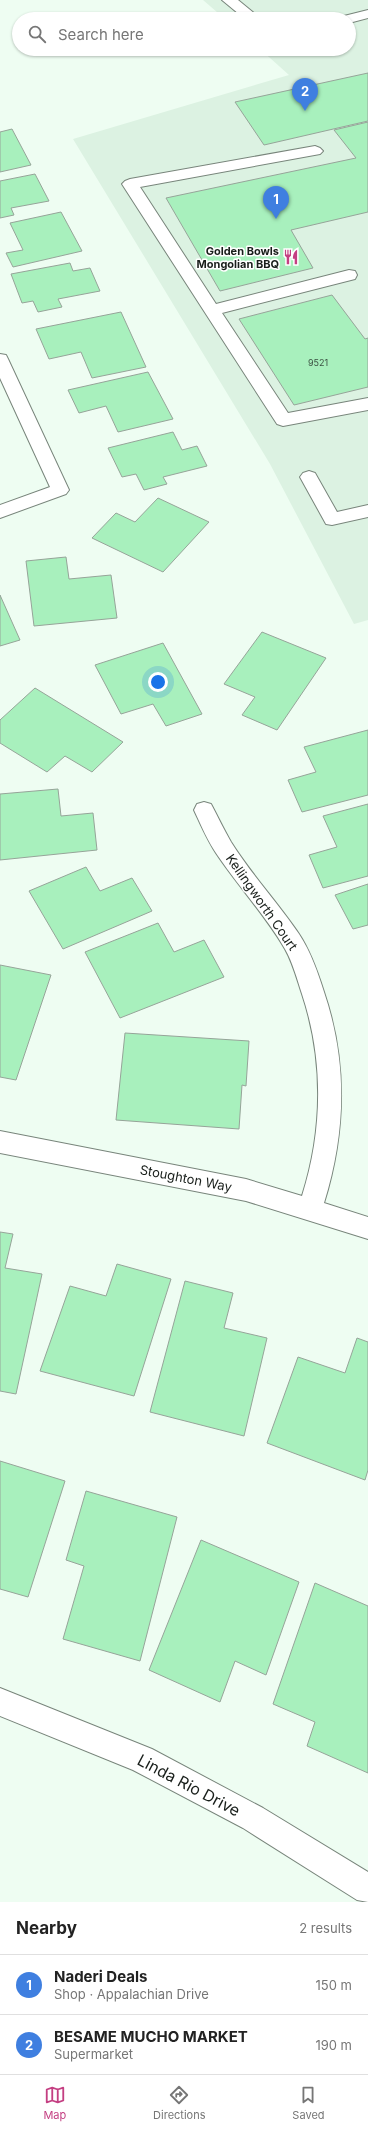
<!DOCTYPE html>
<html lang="en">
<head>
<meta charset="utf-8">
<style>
	:root { --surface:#fff; --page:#f2f2f2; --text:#222; --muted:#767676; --line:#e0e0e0; --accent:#c43f82 }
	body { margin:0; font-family:Inter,sans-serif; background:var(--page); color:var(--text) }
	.you { position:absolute; left:158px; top:682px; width:14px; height:14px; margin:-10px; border:3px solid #fff; border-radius:50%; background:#1a73e8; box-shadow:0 0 0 6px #1a73e833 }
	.badge { display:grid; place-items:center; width:26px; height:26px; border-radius:50%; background:var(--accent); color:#fff; font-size:13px; font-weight:700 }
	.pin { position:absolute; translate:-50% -33px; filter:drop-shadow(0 1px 2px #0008) }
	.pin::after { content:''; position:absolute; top:21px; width:14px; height:12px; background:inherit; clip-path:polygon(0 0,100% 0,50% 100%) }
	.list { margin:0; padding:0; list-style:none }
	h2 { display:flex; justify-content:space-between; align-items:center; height:52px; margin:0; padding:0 16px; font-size:17px }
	h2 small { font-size:13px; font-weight:400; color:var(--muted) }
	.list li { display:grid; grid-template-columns:26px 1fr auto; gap:12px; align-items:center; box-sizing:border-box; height:60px; padding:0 16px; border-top:1px solid var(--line) }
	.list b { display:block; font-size:15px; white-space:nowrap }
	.list p { margin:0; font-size:13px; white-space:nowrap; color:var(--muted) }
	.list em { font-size:13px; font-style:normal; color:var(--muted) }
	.icon { flex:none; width:22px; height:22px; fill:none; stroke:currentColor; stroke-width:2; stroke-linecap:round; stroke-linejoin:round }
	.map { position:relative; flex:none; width:368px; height:1902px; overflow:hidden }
	.search { position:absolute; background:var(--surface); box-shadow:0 1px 3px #0004; left:12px; right:12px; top:12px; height:44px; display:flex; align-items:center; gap:10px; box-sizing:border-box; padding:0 14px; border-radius:22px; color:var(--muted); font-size:15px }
	.sheet { height:172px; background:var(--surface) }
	nav { display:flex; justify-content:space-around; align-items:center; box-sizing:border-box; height:56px; border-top:1px solid var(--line); background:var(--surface); font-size:11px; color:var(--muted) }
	nav a { display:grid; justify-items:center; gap:2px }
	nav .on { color:var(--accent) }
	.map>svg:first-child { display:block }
	.built { fill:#dcf2e2 }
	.building { fill:#a8f0bd; stroke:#96a499 }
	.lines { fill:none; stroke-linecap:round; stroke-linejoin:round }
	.minor-casing { stroke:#78857b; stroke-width:2 }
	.minor { fill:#fff; fill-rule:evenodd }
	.labels { text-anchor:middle; stroke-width:3; stroke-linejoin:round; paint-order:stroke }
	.far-number-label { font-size:9px; fill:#3c5243 }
	.far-poi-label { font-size:11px; font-weight:bold; fill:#181e1a; stroke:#fff; text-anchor:end }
	.street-label { font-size:13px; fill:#181e1a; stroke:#fff }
	.near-street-label { font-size:16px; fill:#181e1a; stroke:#fff }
</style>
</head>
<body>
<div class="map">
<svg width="368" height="1902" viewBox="0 0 368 1902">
	<rect width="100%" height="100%" fill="#eefdf2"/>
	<path class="built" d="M203,0H368V620L354,624L270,464L73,139L289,75L260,49H349V19H225Z"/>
	<path class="building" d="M368,73V121L264,145L235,102Z
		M368,122V212L291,230L313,268L220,291L166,198L356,158L334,130Z
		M12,129L31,165L0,172V132Z
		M35,174L49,201L11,208L14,215L0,218V181Z
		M61,212L82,251L13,267L6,253L23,250L10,223Z
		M70,263L73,271L90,268L100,291L58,299L62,307L38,312L33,301L22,303L11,274Z
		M332,295L365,339L368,338V387L294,405L239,319Z
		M121,312L146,367L92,378L81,352L49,359L36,329Z
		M148,372L173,419L118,432L106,406L79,413L68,390Z
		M173,432L182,450L197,446L207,466L163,477L167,484L144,490L136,474L122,477L108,448Z
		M158,498L209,522L163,572L92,538L116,513L135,522Z
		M66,557L69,579L111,575L117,618L34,626L26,561Z
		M0,595L20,640L0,646Z
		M262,632L326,658L277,730L242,715L255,697L224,684Z
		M163,643L202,714L166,726L153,704L121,714L95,665Z
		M35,688L123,742L92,772L65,756L47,772L0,743V720Z
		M368,730V795L302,812L288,780L316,772L304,747Z
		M58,789L61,816L93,813L97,850L0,860V794Z
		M368,804V876L323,888L309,855L337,847L323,816Z
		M86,867L100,891L132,878L152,911L63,949L29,891Z
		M368,884V925L353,929L335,895Z
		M158,923L174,952L204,940L224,977L120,1018L85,952Z
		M0,965L51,975L16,1080L0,1077Z
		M125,1033L249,1041L246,1086L242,1085L239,1129L116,1120Z
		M0,1232L13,1234L5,1268L42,1274L16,1394L0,1391Z
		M117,1264L171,1279L134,1396L40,1371L70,1286L106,1296Z
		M185,1281L233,1293L224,1328L267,1338L244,1436L150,1412Z
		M357,1338L368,1342V1470L365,1480L267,1443L298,1357L345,1373Z
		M0,1461L65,1481L28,1597L0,1589Z
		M86,1491L177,1517L140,1661L63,1639L84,1566L66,1560Z
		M201,1540L299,1582L266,1675L235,1661L220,1702L149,1670Z
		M315,1583L368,1606V1773L307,1746L315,1722L273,1704Z"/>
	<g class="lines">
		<defs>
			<path id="minor" d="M222,0H238L261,19H245Z
				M368,10V18L349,23V19H342L344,16Z
				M315,146L320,148L323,151L320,154L140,187L216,304L349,270L355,271L357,275L355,279L222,313L288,413L368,398V410L283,426L277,424L122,184L125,181L130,179Z
				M0,354L6,355L8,359L69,490L66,494L0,518V505L50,487L0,378Z
				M309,471L315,473L337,512L368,505V517L332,525L326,524L300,477L303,473Z
				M204,802L211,804C218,817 224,830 231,842C251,874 278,903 299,934C311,952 318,973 324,992C348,1063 346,1132 324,1203L368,1217V1239L246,1201L0,1153V1131L246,1179L302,1196C323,1130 324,1060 302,994C297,979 293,963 285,949C266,916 239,887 218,856C208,842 201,825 194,810L197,804Z
				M0,1688L152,1749L263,1808L368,1872V1902L357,1900L243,1828L133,1770L0,1716Z"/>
		</defs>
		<use href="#minor" class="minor-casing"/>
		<use href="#minor" class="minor"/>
	</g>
	<defs>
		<symbol id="restaurant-bare" viewBox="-9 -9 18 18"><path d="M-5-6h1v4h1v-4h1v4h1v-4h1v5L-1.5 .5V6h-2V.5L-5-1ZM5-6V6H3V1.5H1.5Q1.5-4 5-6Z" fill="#c43f82" stroke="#fff" stroke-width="2.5" paint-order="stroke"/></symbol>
	</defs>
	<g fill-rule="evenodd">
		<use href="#restaurant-bare" x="280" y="246" width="22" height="22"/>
	</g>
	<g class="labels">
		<g class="far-number-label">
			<text x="318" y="366">9521</text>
		</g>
		<g class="far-poi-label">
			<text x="279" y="255">Golden Bowls<tspan x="279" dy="13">Mongolian BBQ</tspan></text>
		</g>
		<g class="street-label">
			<text transform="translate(262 902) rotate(55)" y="5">Kellingworth Court</text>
			<text transform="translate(186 1178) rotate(11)" y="5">Stoughton Way</text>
		</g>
		<g class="near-street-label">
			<text transform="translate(189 1785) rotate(28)" y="6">Linda Rio Drive</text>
		</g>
	</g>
</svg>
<div class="you"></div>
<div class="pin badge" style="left:276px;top:219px;background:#3f7fe0">1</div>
<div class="pin badge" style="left:305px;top:111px;background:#3f7fe0">2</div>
<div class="search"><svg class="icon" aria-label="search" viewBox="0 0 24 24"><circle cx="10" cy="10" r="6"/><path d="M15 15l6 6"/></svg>Search here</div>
</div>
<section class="sheet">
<h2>Nearby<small>2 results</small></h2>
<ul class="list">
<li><span class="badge" style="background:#3f7fe0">1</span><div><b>Naderi Deals</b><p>Shop · Appalachian Drive</p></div><em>150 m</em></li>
<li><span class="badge" style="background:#3f7fe0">2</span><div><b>BESAME MUCHO MARKET</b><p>Supermarket</p></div><em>190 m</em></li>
</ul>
</section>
<nav>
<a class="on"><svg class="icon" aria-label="map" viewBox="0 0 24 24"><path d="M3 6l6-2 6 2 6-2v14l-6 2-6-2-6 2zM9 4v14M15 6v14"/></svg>Map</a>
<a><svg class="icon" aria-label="directions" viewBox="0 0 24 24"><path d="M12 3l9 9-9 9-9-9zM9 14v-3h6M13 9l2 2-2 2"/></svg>Directions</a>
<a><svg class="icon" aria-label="saved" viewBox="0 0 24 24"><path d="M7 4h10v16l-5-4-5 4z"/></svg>Saved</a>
</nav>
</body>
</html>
